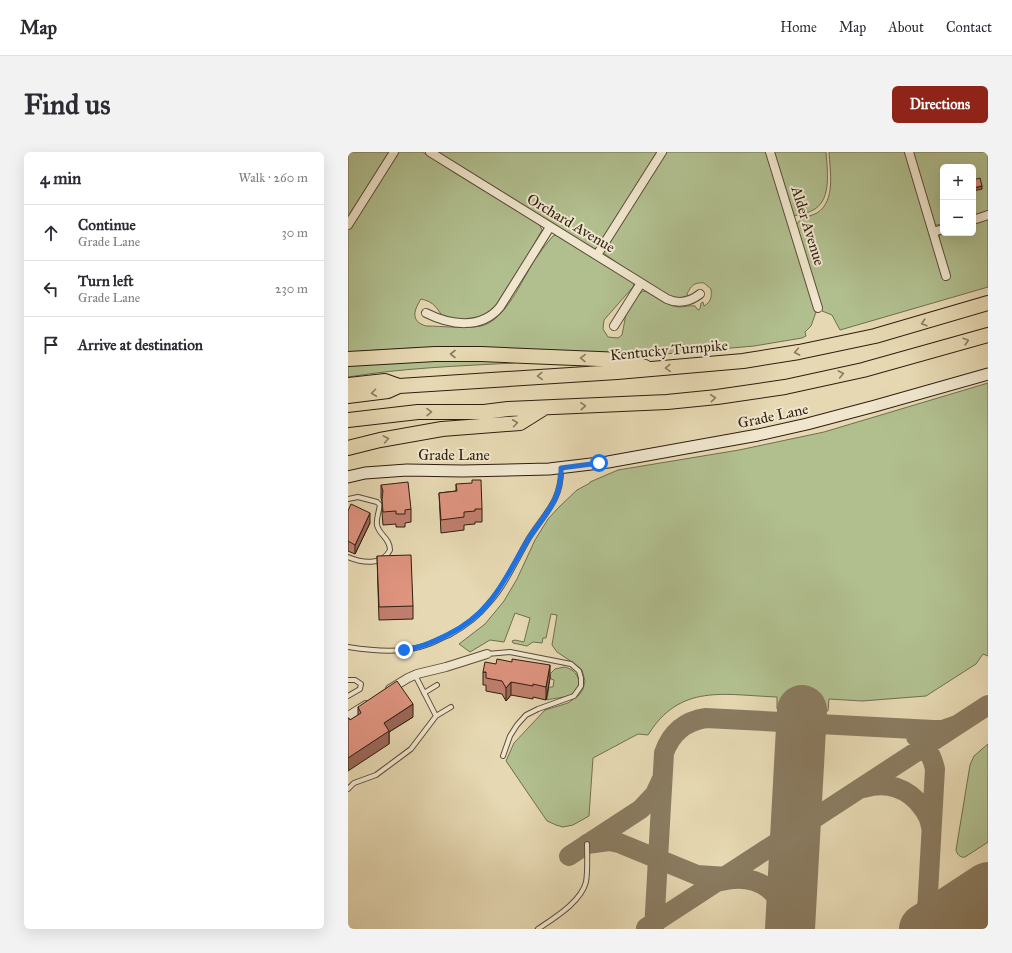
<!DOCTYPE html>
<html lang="en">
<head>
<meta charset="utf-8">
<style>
	:root { --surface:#fff; --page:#f2f2f3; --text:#2b2b33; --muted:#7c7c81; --line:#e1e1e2; --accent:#8f2418 }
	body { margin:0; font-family:"IM FELL Great Primer",serif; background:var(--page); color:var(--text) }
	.controls { position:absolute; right:12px; top:12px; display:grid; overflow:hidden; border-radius:6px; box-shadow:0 4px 16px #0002 }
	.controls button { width:36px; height:36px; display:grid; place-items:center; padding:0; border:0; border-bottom:1px solid var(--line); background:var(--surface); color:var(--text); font:20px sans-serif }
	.stop { position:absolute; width:12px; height:12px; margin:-9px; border:3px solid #1a73e8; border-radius:50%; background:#fff }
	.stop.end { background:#1a73e8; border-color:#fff; box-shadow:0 1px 4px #0008 }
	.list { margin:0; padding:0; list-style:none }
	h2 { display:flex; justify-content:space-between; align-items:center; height:52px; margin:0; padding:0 16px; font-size:17px }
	h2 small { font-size:13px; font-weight:400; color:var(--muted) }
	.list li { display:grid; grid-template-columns:26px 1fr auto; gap:12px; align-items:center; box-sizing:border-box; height:56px; padding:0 16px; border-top:1px solid var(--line) }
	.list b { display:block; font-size:15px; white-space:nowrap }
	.list p { margin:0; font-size:13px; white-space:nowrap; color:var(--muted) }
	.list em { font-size:13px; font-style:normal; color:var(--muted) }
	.icon { flex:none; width:22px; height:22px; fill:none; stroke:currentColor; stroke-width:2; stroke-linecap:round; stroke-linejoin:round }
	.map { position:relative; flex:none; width:640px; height:777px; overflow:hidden; border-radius:6px }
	header { display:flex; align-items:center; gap:24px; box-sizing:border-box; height:56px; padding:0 20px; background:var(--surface); border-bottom:1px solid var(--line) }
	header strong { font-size:19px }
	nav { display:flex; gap:22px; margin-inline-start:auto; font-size:14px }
	.intro { display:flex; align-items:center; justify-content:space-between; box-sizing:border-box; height:96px; padding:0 24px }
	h1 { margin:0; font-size:28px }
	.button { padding:10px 18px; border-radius:6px; background:var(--accent); color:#fff; font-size:14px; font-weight:700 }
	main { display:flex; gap:24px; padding:0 24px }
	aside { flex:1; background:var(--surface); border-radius:6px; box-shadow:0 4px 16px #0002 }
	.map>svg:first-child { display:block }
	.green { fill:#b1bf8f; stroke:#706e4f }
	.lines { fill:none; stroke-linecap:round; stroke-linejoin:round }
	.taxiway { stroke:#8a7b60; stroke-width:20 }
	.runway { stroke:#8a7b60; stroke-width:50 }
	.lane-casing { stroke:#5d4c38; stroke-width:6 }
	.street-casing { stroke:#5d4c38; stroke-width:10 }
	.secondary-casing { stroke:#2f1e0f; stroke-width:13 }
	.highway-casing { stroke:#2f1e0f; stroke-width:16 }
	.lane { stroke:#efe6cd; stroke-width:4 }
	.street { stroke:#efe6cd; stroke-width:8 }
	.secondary { stroke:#efe6cd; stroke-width:11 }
	.highway { stroke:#e6d8b2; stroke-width:14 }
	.wall { fill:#c07f6e; stroke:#2f1e0f }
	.shaded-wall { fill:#9c685a; stroke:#2f1e0f }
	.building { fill:#df9480; stroke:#2f1e0f }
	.oneway { stroke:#8a7b60 }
	.route { stroke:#1a73e8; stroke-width:5 }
	.labels { text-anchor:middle; stroke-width:4; stroke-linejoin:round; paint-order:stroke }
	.street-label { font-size:15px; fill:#2f1e0f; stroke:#efe6cd }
</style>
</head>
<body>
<header>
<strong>Map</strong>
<nav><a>Home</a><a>Map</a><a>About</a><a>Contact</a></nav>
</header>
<div class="intro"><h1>Find us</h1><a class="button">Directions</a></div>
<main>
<aside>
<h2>4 min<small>Walk · 260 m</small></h2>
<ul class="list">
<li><svg class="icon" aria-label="ahead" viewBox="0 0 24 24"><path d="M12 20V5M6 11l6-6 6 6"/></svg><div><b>Continue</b><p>Grade Lane</p></div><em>30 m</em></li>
<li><svg class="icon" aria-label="left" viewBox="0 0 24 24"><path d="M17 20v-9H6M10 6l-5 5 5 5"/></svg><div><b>Turn left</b><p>Grade Lane</p></div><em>230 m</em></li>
<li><svg class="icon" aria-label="arrive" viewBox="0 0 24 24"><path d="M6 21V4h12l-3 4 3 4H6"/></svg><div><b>Arrive at destination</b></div></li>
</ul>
</aside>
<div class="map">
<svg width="640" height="777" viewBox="0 0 640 777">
	<rect width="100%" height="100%" fill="#e6d8b2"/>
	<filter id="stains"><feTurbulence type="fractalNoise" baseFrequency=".005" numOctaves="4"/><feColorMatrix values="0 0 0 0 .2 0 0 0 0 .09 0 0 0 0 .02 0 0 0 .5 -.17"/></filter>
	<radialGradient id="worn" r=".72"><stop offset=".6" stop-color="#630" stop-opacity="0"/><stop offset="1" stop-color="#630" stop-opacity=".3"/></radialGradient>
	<path class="green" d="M0,0H43L0,67Z
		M50,0H75L107,21L191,72L194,78C184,95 153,156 138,164C124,170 110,168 96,166C88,156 87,150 73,147C66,158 62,169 78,174C94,174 118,177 133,174C157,169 174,128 186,109C192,100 198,92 205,84L209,83L283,129L286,132L285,135L256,168L255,177L260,185L270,186L274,183L278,162L289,144L295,139L299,140C309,146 319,154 331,155C337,155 342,153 347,154L350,158L352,157L353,151L355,150L356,154C363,150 364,145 363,137L356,131C346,130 343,134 339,142L340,144L333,147L320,144L281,119L255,101L318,0H419L442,69L468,160L463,174L457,180L458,184L454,186L406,194L317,202L66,196L0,200V78Z
		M86,0H311L247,99Z
		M426,0H478C479,17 484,46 467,57C461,61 453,62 446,64Z
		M481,0H557L595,127L601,125L591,86L592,82L625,81V71L640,67V135L492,178L484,163L474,159L448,73C453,65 461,65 469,61C488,49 482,19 481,0Z
		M564,0H640V60L625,65V15H595V72L588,73L585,69Z
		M165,207L166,211C110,214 55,216 0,225V211Z
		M640,231V504L635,502L628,512L578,544L514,549L481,547L480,559L429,557V545C376,543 332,531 300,583L290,582L245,606L241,664L225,673L215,675L208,673L199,669L158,609L166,591L197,558L220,551L231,543L235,537L237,529L234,518L227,512L209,500L204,493L209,463L203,462L198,486H195L194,491L185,490L179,494L165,491L164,489L167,488L176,490L182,466L167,461L156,490L142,488L122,500L111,492L137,472L156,449L169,427L187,388L200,367L211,355L229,338L242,331V330L270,318L391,298L476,280Z
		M216,515C230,517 237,534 224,542C217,546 206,546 199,548L201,535H205L206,528L203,527L202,522L207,517Z
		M640,592V690L617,705C612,706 609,702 608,698L622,613L626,604Z"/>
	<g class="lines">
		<path class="taxiway" d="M568,585C579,593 584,604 587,617L578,777
			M516,636C539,629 560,636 574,655C579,661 582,667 583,675
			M239,692L261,689L271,691L349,723L379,725
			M221,704L293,657L307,642L313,629
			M373,729C411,720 436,740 441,777
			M298,776L640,553
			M306,777L316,601C323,581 337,569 358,566L585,578H595L609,573
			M617,777L640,771"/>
		<path class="runway" d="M442,777L454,558
			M576,777L640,735"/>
		<defs>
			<path id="lane" d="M0,347L10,345L29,350L32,353C31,359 28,367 29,373C31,383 42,386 42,398C34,414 14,411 0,405
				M0,495C26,499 56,502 81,492C88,489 94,486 101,483C116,475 130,465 141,451C158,432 168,408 181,386C197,361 214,348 213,316
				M139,502L162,500L223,512L231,519L233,526V534L226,544L190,557L178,563L169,573L162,584L155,604
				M0,528H7L13,532L12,537L0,544
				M76,541L89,533
				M88,564L103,555
				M0,637L6,631L28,623L63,597L88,564L67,523
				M190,777C206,766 233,750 238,730C240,719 239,703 239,692"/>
			<path id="street" d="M82,0L319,147C330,152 342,150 352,142
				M422,0L470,156
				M561,0L598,124
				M625,68L640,63
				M0,73L46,0
				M585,80L595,77
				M249,103L314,0
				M78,161C102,173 133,178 152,155L202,75
				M266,174L293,131
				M42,537L60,526L69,522L98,515L139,502
				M0,564L18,553"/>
			<path id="secondary" d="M0,325L17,321L59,318L114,319L201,317L260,310L410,283L459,272L527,254L640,222"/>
			<path id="highway" d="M0,207L87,202H133L275,208L297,215
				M0,233L37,229L51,234
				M0,244L40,239L51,234L269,220L395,209L451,200L527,184L640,151
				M0,268L70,260H136L160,257L319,250L369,245L437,235L515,218L640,183
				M0,296L32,288L94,277L172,271L196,256"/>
		</defs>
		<use href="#lane" class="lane-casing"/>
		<use href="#street" class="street-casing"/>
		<use href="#secondary" class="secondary-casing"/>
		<use href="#highway" class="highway-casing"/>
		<use href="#lane" class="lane"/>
		<use href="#street" class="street"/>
		<use href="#secondary" class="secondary"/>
		<use href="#highway" class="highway"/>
	</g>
	<path class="wall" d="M108,332L134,357V370H127V372L116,373V378L93,381L91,341L108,339Z
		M33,333L63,357V370L57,371V375H48V372L35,373L34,360V349L33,346Z
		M0,359L22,371L7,402L0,399Z
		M29,404L65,454V467L31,468Z
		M135,520L202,526L198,548L185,545V547L163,543L158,549L154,542L138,539V533H135Z
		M10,555L65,565L41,580V592L10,563Z"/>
	<path class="shaded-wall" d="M634,34V37L625,39V36Z
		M22,361V371L7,402V393Z
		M202,513V526L198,548V535Z
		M163,530V543L158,549V536Z
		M65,552V565L41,580V592L0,619V606L36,571Z"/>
	<path class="building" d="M632,26L634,34L625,36V28Z
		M124,328H133L134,357H127V359L116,360V365L93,368L91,341L109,339L108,332L124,331Z
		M60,330L63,357L57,358V362H48V359L35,360L34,347L35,339L33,333Z
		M3,352L22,361L7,393L0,389V359Z
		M63,403L65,454L31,455L29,404Z
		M149,507L164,510V507L202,513L198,535L185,532V534L163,530L158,536L154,529L138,526V520H135L137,510L148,512Z
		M49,529L65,552L36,571L41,579L0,606V566H1L2,568L13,561L10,555Z"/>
	<defs><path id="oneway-chevron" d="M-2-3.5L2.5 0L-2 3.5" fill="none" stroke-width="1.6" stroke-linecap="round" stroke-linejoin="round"/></defs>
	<g class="oneway">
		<use href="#oneway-chevron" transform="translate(576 171) rotate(163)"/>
		<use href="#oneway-chevron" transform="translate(618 189) rotate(-17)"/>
		<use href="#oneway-chevron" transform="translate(449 200) rotate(169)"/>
		<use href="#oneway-chevron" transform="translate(105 202) rotate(-180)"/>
		<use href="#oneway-chevron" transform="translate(235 206) rotate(-178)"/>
		<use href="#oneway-chevron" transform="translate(320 216) rotate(177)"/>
		<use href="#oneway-chevron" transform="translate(493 222) rotate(-11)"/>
		<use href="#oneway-chevron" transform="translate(192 224) rotate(177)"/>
		<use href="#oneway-chevron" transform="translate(26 241) rotate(173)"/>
		<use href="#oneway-chevron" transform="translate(365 246) rotate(-6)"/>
		<use href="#oneway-chevron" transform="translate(235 254) rotate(-3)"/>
		<use href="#oneway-chevron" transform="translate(81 260) rotate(-1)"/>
		<use href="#oneway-chevron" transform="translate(167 271) rotate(-7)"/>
		<use href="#oneway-chevron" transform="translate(38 287) rotate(-11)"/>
	</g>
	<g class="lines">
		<path class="route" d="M56,498C72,496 84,491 99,483C145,461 156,427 181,386C197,361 214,348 213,316L251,311"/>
	</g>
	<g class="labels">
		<g class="street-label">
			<text transform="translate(223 71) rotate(31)" y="5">Orchard Avenue</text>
			<text transform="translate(460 74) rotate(73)" y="5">Alder Avenue</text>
			<text transform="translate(321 198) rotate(-5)" y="5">Kentucky Turnpike</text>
			<text transform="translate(425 264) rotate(-12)" y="5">Grade Lane</text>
			<text x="106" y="308">Grade Lane</text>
		</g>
	</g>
	<rect width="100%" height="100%" filter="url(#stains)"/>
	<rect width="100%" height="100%" fill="url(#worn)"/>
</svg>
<div class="controls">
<button>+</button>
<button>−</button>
</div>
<div class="stop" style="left:251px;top:311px"></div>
<div class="stop end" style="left:56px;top:498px"></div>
</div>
</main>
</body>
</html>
